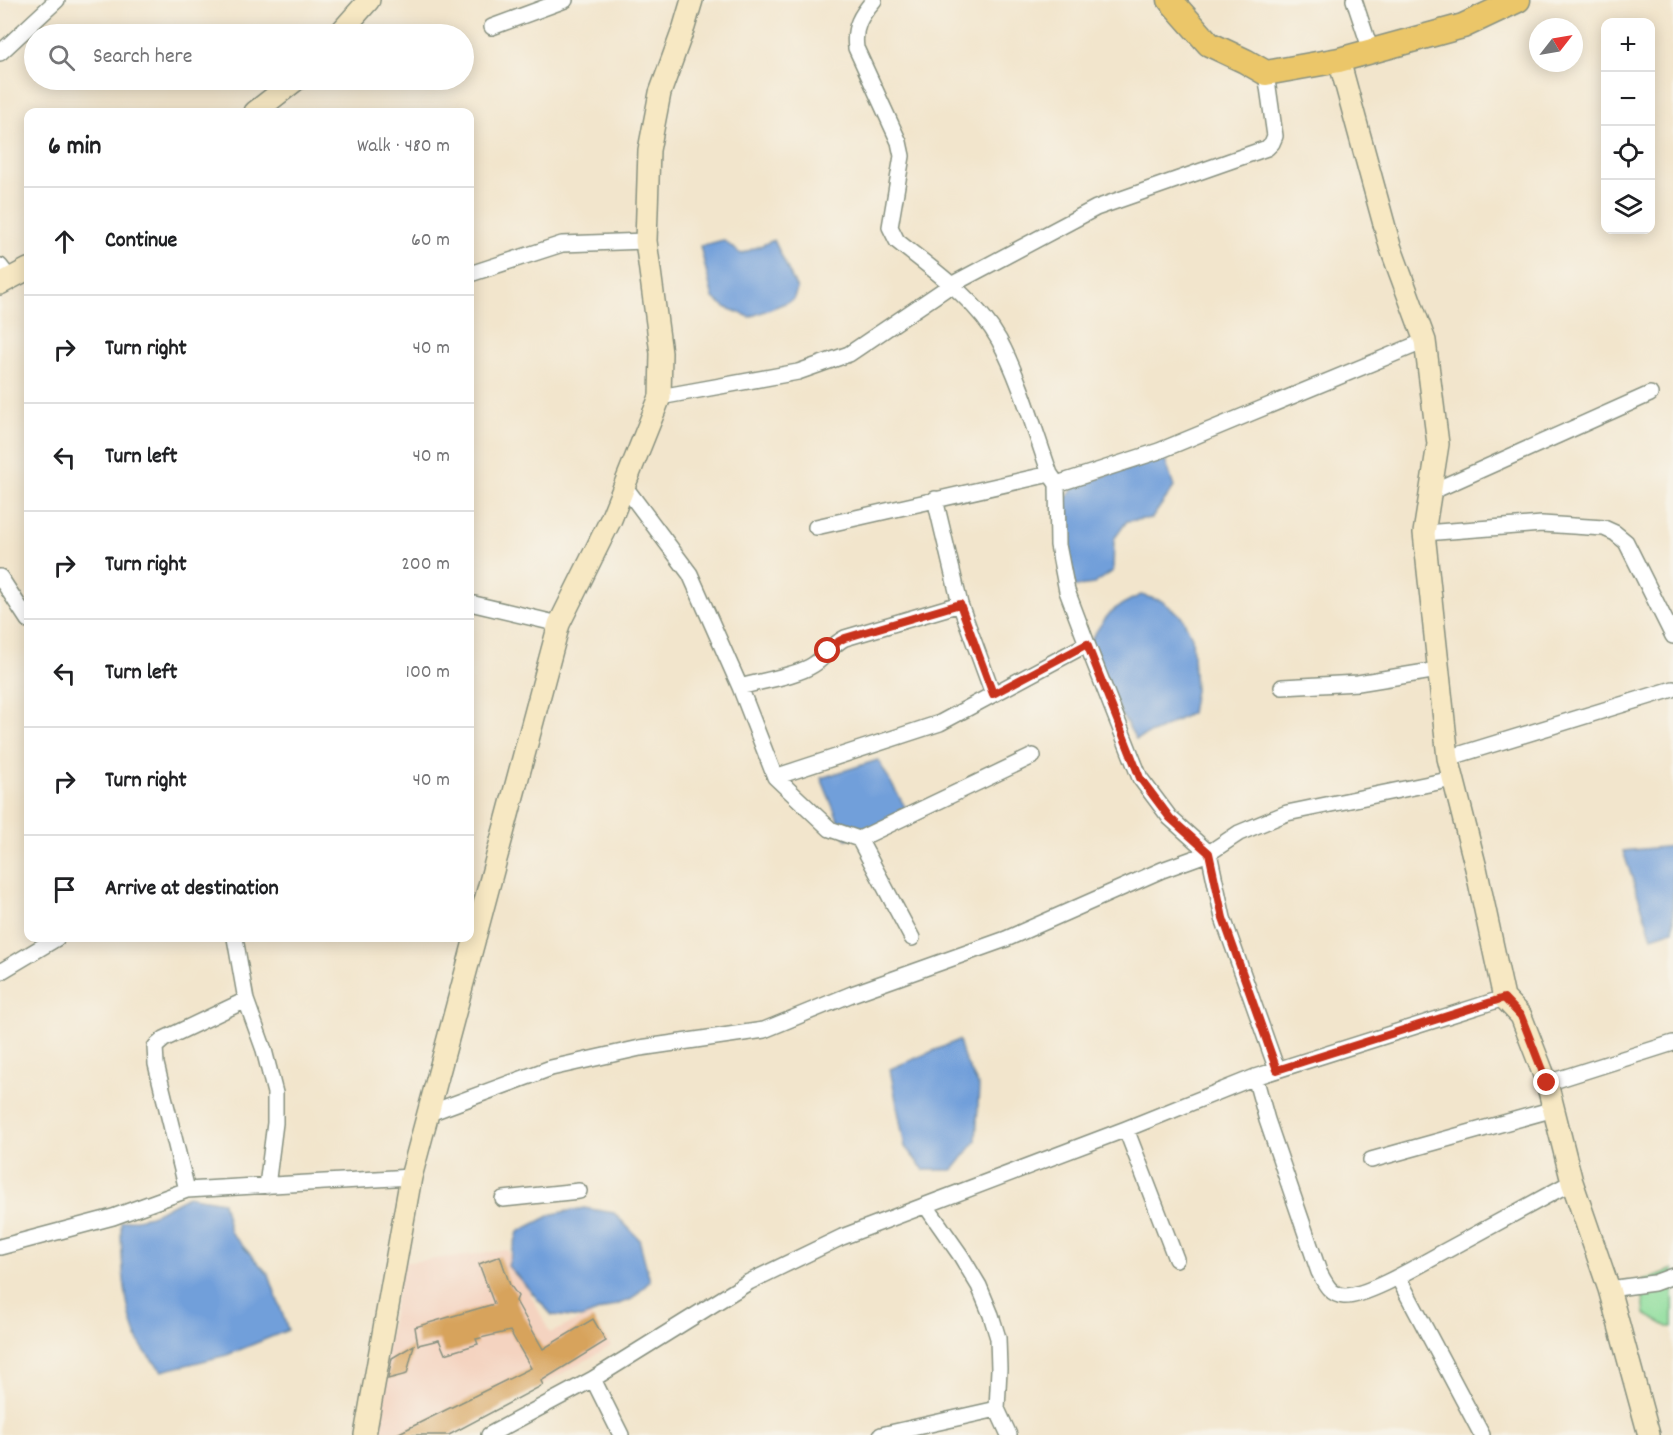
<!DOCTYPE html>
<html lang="en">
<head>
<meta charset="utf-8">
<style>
	:root { --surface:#fff; --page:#f2f2f2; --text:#202124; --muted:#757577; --line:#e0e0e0 }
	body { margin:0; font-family:Dekko,sans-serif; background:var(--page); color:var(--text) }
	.controls { position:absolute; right:18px; top:18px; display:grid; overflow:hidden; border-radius:12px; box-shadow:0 3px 15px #0003 }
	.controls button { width:54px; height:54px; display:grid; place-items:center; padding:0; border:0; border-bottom:2px solid var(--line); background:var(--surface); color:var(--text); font:30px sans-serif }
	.compass { position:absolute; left:1529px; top:18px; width:54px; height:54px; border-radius:50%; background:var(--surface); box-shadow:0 3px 15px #0003; rotate:59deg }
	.stop { position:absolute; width:18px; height:18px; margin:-14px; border:4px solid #c8321e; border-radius:50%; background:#fff }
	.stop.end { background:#c8321e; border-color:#fff; box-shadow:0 2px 6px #0008 }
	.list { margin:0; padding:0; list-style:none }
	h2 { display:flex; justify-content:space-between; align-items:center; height:78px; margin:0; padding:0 24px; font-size:26px }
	h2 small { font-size:20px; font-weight:400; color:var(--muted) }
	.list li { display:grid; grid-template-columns:39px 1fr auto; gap:18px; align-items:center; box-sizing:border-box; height:108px; padding:0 24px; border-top:2px solid var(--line) }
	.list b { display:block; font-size:22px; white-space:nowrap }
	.list em { font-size:20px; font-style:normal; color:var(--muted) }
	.icon { flex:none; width:33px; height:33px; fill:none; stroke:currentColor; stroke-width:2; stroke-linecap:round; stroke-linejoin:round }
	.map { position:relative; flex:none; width:1673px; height:1435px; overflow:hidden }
	.search { position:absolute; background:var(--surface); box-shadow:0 3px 15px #0003; left:24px; top:24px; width:450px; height:66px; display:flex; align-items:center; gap:15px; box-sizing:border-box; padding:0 21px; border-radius:33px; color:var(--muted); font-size:22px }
	.panel { position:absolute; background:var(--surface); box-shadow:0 3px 15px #0003; left:24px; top:108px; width:450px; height:834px; border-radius:12px }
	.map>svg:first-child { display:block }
	.built { fill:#f4d3c0 }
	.green { fill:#8fde9d; stroke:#578e68; stroke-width:1.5 }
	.water { fill:#719fda; stroke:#486e87; stroke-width:1.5 }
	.building { fill:#d7a35c }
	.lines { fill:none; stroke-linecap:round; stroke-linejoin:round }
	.street-casing { stroke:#889180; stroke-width:18 }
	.secondary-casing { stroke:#889180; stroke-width:24 }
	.primary-casing { stroke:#889180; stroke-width:27 }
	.street { stroke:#fff; stroke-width:15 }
	.secondary { stroke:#f7e8c3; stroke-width:21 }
	.primary { stroke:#ebc669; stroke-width:24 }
	.route { stroke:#c8321e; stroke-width:8 }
</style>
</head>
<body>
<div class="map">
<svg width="1673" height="1435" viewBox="0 0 1673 1435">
	<rect width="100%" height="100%" fill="#f7f3e8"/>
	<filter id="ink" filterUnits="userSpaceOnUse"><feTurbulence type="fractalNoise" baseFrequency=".0167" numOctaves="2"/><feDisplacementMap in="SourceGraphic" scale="12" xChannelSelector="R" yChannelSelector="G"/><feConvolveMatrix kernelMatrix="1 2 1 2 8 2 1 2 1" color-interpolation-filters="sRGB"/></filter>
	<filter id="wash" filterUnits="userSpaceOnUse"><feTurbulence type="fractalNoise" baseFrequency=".008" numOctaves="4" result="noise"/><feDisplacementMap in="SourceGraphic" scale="24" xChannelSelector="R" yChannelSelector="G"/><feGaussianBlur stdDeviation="1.35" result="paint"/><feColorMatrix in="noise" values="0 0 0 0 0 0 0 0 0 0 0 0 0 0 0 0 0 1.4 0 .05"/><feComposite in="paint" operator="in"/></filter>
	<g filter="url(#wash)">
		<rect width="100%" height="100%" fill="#f2e5cc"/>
		<path class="built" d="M508,1250L550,1333L590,1315L611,1346L452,1435H373L401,1263Z"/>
		<path class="green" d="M1673,1269V1327H1668L1645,1314L1641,1282Z"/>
		<path class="water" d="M723,240L741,254L774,240L797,289L793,300L750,317L727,308L713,298L700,246Z
			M1164,456L1174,487L1152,518L1127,521L1114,539L1113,571L1094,584L1070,587L1061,527L1063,501L1075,487L1147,460Z
			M1141,595L1162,601L1182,617L1192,637L1195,690L1191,713L1159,730L1136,739L1120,712L1089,643C1107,614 1109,609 1141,595Z
			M878,760L912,819L846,839L821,778Z
			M1673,846V930L1652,937L1623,851Z
			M959,1040L964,1058L979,1087L976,1141L953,1170H924L905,1147L890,1069Z
			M188,1196L223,1202L230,1232L269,1275L288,1330L227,1355L162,1371C156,1364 149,1357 144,1350C124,1322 121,1256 121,1222L151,1216Z
			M584,1208L614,1213L639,1239L650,1281L632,1299L581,1318L552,1315L508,1266L518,1232L553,1214Z"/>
		<g id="blocks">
			<path class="building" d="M500,1256L510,1285L518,1296L516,1301L543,1349L593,1319L606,1341L541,1381L543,1385L449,1435H395L531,1368L510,1331L476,1339L478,1344L445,1354L439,1340L418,1345L415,1327L494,1304L479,1264Z
				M414,1345L407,1374L388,1379L392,1358Z"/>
		</g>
	</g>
	<g filter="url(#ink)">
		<use href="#blocks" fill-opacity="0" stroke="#889180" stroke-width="1.5"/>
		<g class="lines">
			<defs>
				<path id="street" d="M874,0C861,15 853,27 856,48L899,142L902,156L890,227L897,241C933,270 976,299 999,340C1020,379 1035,432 1050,474L1057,484L1058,545L1067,591L1087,644L1140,778L1170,818L1209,853L1223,918L1277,1070
					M1354,0L1371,51
					M492,27L565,0
					M0,53L57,0
					M0,266L10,279
					M470,274L562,244L646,241
					M660,397L798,372L849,354L951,285L1096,208L1267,148L1272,143L1275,136L1266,73
					M1057,484L1159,451L1425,341
					M625,487L690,574L740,687L775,777L830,829L859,839L912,938
					M1431,492L1650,394
					M935,499L960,604L993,694
					M816,527L1050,474
					M1424,533L1542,524L1604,528L1615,533L1626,542L1673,636
					M0,577L28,620
					M470,603L559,624
					M740,687C760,681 796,676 813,665C825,658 832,644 845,638L960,604
					M1282,687L1358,683L1438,670
					M1448,758L1673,689
					M775,777L940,723L1087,644
					M859,839L1033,756
					M235,938L246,1000L264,1050L275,1093V1123L267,1186
					M0,972L57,938
					M1255,1077L1267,1120L1319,1272C1325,1283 1330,1295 1344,1296C1368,1297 1428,1260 1451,1248C1492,1226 1532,1204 1572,1182
					M1547,1083L1673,1043
					M427,1114L551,1068L640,1048L764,1030L852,994L1006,939L1162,870L1209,853L1239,833L1287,813L1453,779
					M1126,1129L1176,1259
					M1371,1160L1554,1109
					M187,1190L156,1064L155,1047L164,1039L246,1000
					M503,1199L579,1191
					M926,1206L961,1256L979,1286L991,1315L998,1338L999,1369L997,1409L1009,1435
					M0,1247L113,1217L187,1190L411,1177
					M1398,1277L1482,1435
					M1609,1289L1654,1283L1673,1276
					M593,1379L621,1435
					M489,1435L593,1379L749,1282L842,1237L1126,1129L1255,1077L1504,998
					M881,1435L997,1409"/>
				<path id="secondary" d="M339,34L369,0
					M1339,60L1390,246L1425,341L1438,444L1424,533L1448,758L1476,868L1504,998L1521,1016L1547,1083L1572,1182L1609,1289L1649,1435
					M255,112L296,80
					M0,284L28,269
					M365,1435L411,1177L559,624L611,519L660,397L661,353L646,241L649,150L660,93L684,27L692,0"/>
				<path id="primary" d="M1170,0L1209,44L1245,61L1266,73L1339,60L1463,26L1518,0"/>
			</defs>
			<use href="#street" class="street-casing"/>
			<use href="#secondary" class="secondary-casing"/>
			<use href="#primary" class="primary-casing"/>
			<use href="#street" class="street"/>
			<use href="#secondary" class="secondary"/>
			<use href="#primary" class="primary"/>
		</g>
	</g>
	<g class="lines" filter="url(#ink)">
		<path class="route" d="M828,651L839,641L845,638L960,604L993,694L1087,644L1140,778L1170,818L1209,853L1223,918L1277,1070L1504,998L1521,1016L1547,1083"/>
	</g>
</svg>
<div class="controls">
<button>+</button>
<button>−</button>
<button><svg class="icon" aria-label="locate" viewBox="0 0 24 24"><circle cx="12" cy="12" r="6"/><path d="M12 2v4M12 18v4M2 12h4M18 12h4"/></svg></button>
<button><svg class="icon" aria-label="layers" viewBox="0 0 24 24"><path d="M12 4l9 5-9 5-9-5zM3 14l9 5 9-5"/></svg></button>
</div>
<svg class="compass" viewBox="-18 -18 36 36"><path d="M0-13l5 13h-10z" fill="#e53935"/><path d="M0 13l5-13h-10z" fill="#757577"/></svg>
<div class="stop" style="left:828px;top:651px"></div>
<div class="stop end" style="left:1547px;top:1083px"></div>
<div class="search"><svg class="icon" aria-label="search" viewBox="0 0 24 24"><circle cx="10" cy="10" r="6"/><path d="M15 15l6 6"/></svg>Search here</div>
<section class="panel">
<h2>6 min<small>Walk · 480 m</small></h2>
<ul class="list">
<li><svg class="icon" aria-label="ahead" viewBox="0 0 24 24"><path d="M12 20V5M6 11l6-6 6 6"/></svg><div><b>Continue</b></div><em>60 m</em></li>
<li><svg class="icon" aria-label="right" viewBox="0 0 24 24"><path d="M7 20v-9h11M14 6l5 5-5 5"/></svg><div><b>Turn right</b></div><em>40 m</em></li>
<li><svg class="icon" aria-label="left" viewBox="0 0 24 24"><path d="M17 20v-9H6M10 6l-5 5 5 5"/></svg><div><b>Turn left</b></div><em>40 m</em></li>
<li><svg class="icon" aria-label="right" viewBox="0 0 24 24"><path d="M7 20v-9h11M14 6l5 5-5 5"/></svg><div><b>Turn right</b></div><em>200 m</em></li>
<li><svg class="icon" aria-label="left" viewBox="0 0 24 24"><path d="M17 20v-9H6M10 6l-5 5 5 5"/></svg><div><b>Turn left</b></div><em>100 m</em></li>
<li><svg class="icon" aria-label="right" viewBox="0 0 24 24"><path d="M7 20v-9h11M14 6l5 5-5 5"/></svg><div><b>Turn right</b></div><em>40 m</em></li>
<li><svg class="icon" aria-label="arrive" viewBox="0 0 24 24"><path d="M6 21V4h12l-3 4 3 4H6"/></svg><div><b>Arrive at destination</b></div></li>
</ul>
</section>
</div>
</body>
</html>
